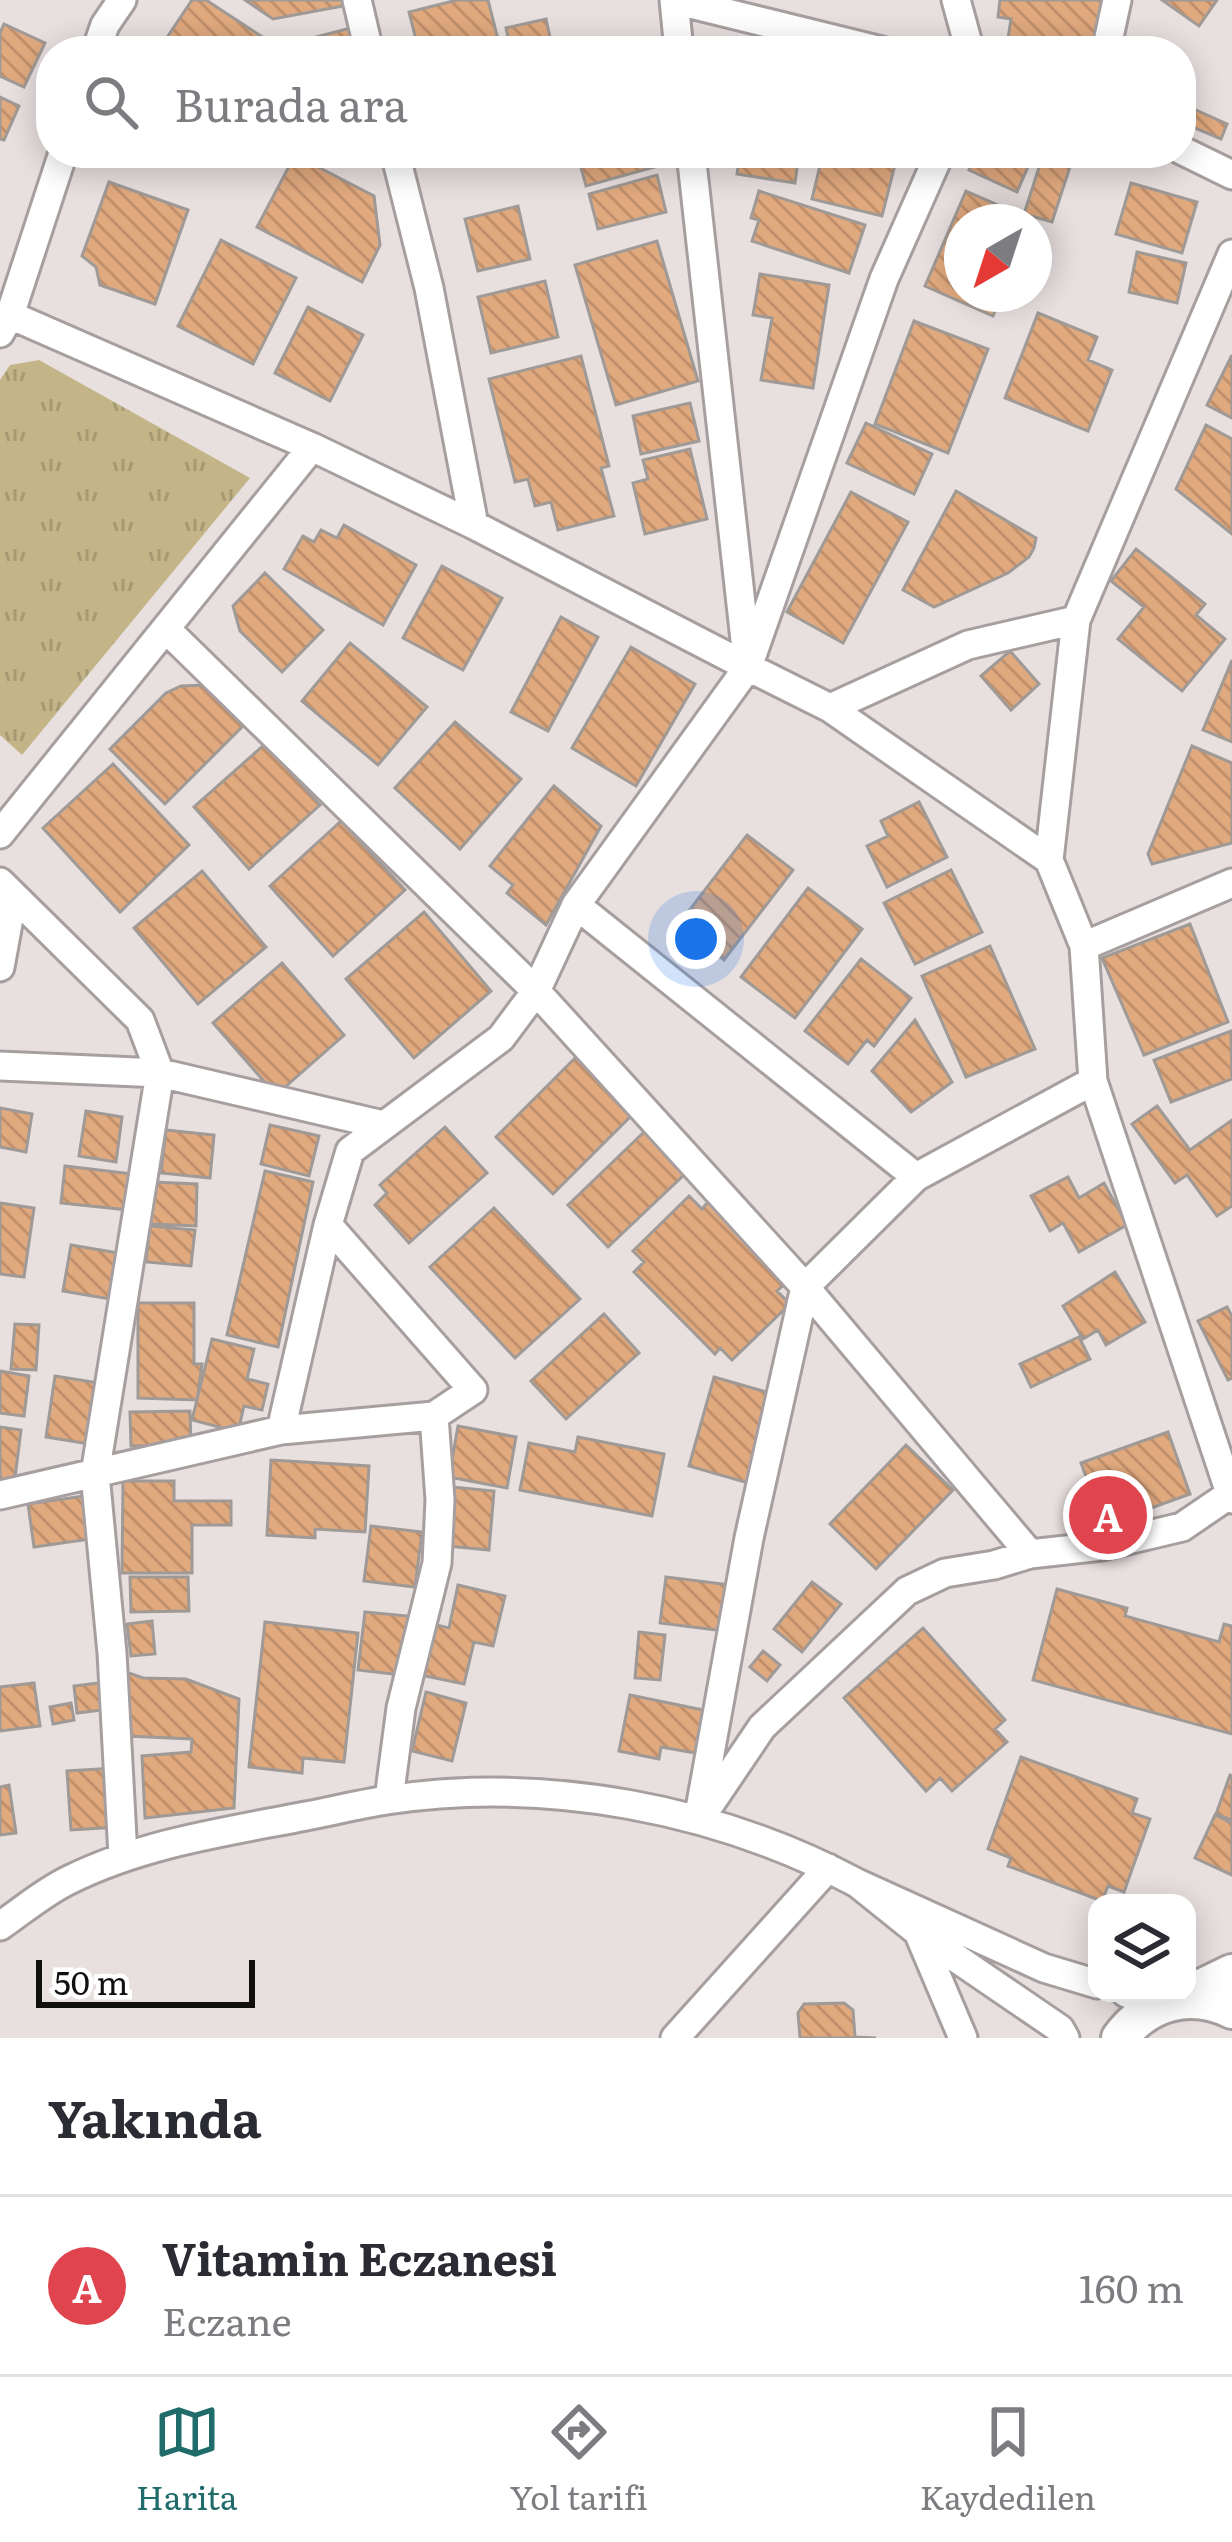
<!DOCTYPE html>
<html lang="tr">
<head>
<meta charset="utf-8">
<style>
	:root { --surface:#fff; --page:#f7f7f7; --text:#2b2b33; --muted:#7c7c81; --line:#e1e1e2; --accent:#206c6b }
	body { margin:0; font-family:Literata,serif; background:var(--page); color:var(--text) }
	.controls { position:absolute; right:36px; bottom:36px; display:grid; overflow:hidden; border-radius:24px; box-shadow:0 6px 30px #0003 }
	.controls button { width:108px; height:108px; display:grid; place-items:center; padding:0; border:0; border-bottom:3px solid var(--line); background:var(--surface); color:var(--text); font:60px sans-serif }
	.compass { position:absolute; left:944px; top:204px; width:108px; height:108px; border-radius:50%; background:var(--surface); box-shadow:0 6px 30px #0003; rotate:219deg }
	.scale { position:absolute; left:36px; bottom:30px; width:219px; box-sizing:border-box; padding-left:12px; border:6px solid #120f0f; border-top:0; font-size:33px; line-height:42px; white-space:nowrap; color:#120f0f; -webkit-text-stroke:9px #fff; paint-order:stroke }
	.you { position:absolute; left:696px; top:939px; width:42px; height:42px; margin:-30px; border:9px solid #fff; border-radius:50%; background:#1a73e8; box-shadow:0 0 0 18px #1a73e833 }
	.badge { display:grid; place-items:center; width:78px; height:78px; border-radius:50%; background:var(--accent); color:#fff; font-size:39px; font-weight:700 }
	.pin { position:absolute; translate:-50% -50%; border:6px solid #fff; box-shadow:0 3px 12px #0006 }
	.list { margin:0; padding:0; list-style:none }
	h2 { display:flex; justify-content:space-between; align-items:center; height:156px; margin:0; padding:0 48px; font-size:51px }
	h2 small { font-size:39px; font-weight:400; color:var(--muted) }
	.list li { display:grid; grid-template-columns:78px 1fr auto; gap:36px; align-items:center; box-sizing:border-box; height:180px; padding:0 48px; border-top:3px solid var(--line) }
	.list b { display:block; font-size:45px; white-space:nowrap }
	.list p { margin:0; font-size:39px; white-space:nowrap; color:var(--muted) }
	.list em { font-size:39px; font-style:normal; color:var(--muted) }
	.icon { flex:none; width:66px; height:66px; fill:none; stroke:currentColor; stroke-width:2; stroke-linecap:round; stroke-linejoin:round }
	.map { position:relative; flex:none; width:1232px; height:2038px; overflow:hidden }
	.search { position:absolute; background:var(--surface); box-shadow:0 6px 30px #0003; left:36px; right:36px; top:36px; height:132px; display:flex; align-items:center; gap:30px; box-sizing:border-box; padding:0 42px; border-radius:48px; color:var(--muted); font-size:45px }
	.sheet { height:336px; background:var(--surface) }
	nav { display:flex; justify-content:space-around; align-items:center; box-sizing:border-box; height:168px; border-top:3px solid var(--line); background:var(--surface); font-size:33px; color:var(--muted) }
	nav a { display:grid; justify-items:center; gap:6px }
	nav .on { color:var(--accent) }
	.map>svg:first-child { display:block }
	.park { fill:url(#park-tufts) }
	.building { fill:url(#building-back-hatch); stroke:#a09a96; stroke-width:3 }
	.lines { fill:none; stroke-linecap:round; stroke-linejoin:round }
	.minor-casing { stroke:#a79f9f; stroke-width:33 }
	.major-casing { stroke:#a79f9f; stroke-width:42 }
	.minor { stroke:#fff; stroke-width:27 }
	.major { stroke:#fff; stroke-width:36 }
</style>
</head>
<body>
<div class="map">
<svg width="1232" height="2038" viewBox="0 0 1232 2038">
	<defs>
		<pattern id="park-tufts" width="24" height="20" patternUnits="userSpaceOnUse" patternTransform="scale(3)"><rect width="24" height="20" fill="#c3b587"/><path d="M3 7l-1-3M5 7V3M7 7l1-3M15 17l-1-3M17 17v-4M19 17l1-3" fill="none" stroke="#a69a73"/></pattern>
		<pattern id="building-back-hatch" width="6" height="6" patternUnits="userSpaceOnUse" patternTransform="scale(3)"><rect width="6" height="6" fill="#e1a97e"/><path d="M-1 5l2 2M0 0l6 6M5-1l2 2" fill="none" stroke="#c0906c"/></pattern>
	</defs>
	<rect width="100%" height="100%" fill="#e8dfdf"/>
	<path class="park" d="M39,360L250,478L22,755L0,735V380L10,365Z"/>
	<path class="building" d="M192,0H206L267,40L259,51H158Z
		M245,0H346L348,5L273,19Z
		M457,0H488L501,51H419L409,12Z
		M1000,0H1104L1095,51H1040L1007,45L1011,19L998,17Z
		M1162,0H1217L1199,26Z
		M546,19L553,51H511L506,28Z
		M4,24L45,43L24,87L0,76V33Z
		M354,27L360,51H286L285,45Z
		M0,97L19,106L4,140L0,139Z
		M1196,110L1227,124L1221,139L1190,126Z
		M577,153H659L662,165L586,186Z
		M740,153H799L795,183L737,174Z
		M823,153H898L882,216L812,199Z
		M976,153H1034L1017,192L969,170Z
		M295,155L374,196L380,245L362,282L257,227Z
		M1043,155L1071,164L1052,222L1024,214Z
		M657,175L666,212L598,229L589,194Z
		M109,182L188,210L155,304L100,285L96,267L82,256Z
		M1131,183L1197,202L1182,253L1116,234Z
		M759,191L865,225L849,273L752,241L759,220L751,218Z
		M966,191L1034,221L962,222V294H1002L993,316L925,286Z
		M518,206L530,259L478,271L465,219Z
		M221,240L296,278L253,364L178,326Z
		M657,241L698,381L616,405L575,265Z
		M1137,252L1186,263L1177,303L1129,292Z
		M760,274L829,285L813,388L761,380L772,318L753,315Z
		M545,281L558,337L491,353L478,297Z
		M308,307L363,335L330,401L275,373Z
		M1038,313L1097,337L1088,360L1112,370L1088,431L1005,398Z
		M914,321L988,349L948,453L875,424Z
		M1232,355V418L1207,405Z
		M581,356L609,466L601,468L614,516L558,530L551,502L535,506L528,479L515,482L489,379Z
		M690,403L699,441L641,454L633,416Z
		M866,423L932,454L914,494L847,463Z
		M1206,425L1232,439V534L1176,489Z
		M690,449L707,519L645,534L633,483L648,479L643,460Z
		M956,491L1036,538L1034,548L1029,557L1008,573L934,607L903,590Z
		M851,492L908,522L843,643L787,612Z
		M344,525L416,565L383,625L284,569L303,536L314,542L321,530L337,538Z
		M1136,549L1205,604L1196,615L1225,639L1182,691L1118,639L1144,607L1111,581Z
		M442,566L502,598L463,670L403,638Z
		M265,573L323,630L282,672L240,631L233,606Z
		M561,617L598,637L548,731L511,712Z
		M350,643L427,707L378,765L302,701Z
		M631,647L695,684L636,786L572,748Z
		M1010,651L1039,684L1011,710L981,676Z
		M1232,660V742L1203,730Z
		M208,685L246,723L165,804L110,749L166,693L181,686Z
		M455,722L521,779L460,849L395,788Z
		M265,744L320,805L249,869L194,807Z
		M1192,746L1232,763V843L1152,864L1148,854Z
		M113,764L189,845L120,912L43,828Z
		M554,786L601,826L546,925L507,893L513,885L490,866Z
		M919,802L947,857L887,887L867,846L888,836L881,821Z
		M341,821L405,890L333,956L270,886Z
		M747,835L793,870L724,960L678,925Z
		M951,870L982,932L915,964L884,903Z
		M202,871L266,947L198,1004L134,928Z
		M808,888L862,929L795,1018L741,977Z
		M424,912L491,991L414,1058L346,979Z
		M1190,924L1228,1022L1144,1055L1102,958Z
		M990,946L1035,1049L966,1077L922,976Z
		M861,959L911,998L874,1046L867,1040L848,1064L805,1031Z
		M282,963L344,1035L276,1095L213,1023Z
		M915,1020L952,1082L911,1112L872,1071Z
		M1231,1031L1232,1079L1171,1102L1154,1060Z
		M576,1057L633,1114L553,1194L496,1137Z
		M1157,1106L1190,1150L1232,1120V1206L1217,1216L1187,1175L1175,1183L1132,1124Z
		M0,1108L32,1114L26,1152L0,1147Z
		M86,1111L122,1117L116,1162L79,1156Z
		M270,1125L319,1136L309,1176L261,1164Z
		M445,1127L487,1173L409,1243L375,1205L387,1193L380,1185Z
		M166,1130L214,1135L210,1178L161,1173Z
		M645,1131L686,1173L608,1247L568,1205Z
		M65,1166L133,1174L129,1210L61,1203Z
		M265,1171L313,1182L278,1347L227,1335Z
		M1068,1177L1079,1198L1104,1183L1127,1225L1079,1252L1063,1223L1050,1231L1031,1196Z
		M152,1182L197,1184L196,1226L151,1224Z
		M689,1196L702,1209L708,1202L787,1282L777,1291L790,1304L732,1360L720,1348L715,1354L634,1272L644,1262L633,1251Z
		M0,1203L34,1208L24,1277L0,1274Z
		M494,1208L580,1299L515,1358L430,1267Z
		M150,1226L195,1230L191,1266L146,1262Z
		M71,1245L124,1254L116,1300L63,1291Z
		M1115,1272L1145,1322L1106,1345L1098,1330L1083,1339L1063,1306Z
		M138,1303H194V1364H202L197,1400L138,1398Z
		M1227,1307L1232,1316V1378L1228,1380L1198,1321Z
		M604,1314L639,1353L566,1419L531,1381Z
		M15,1324L39,1325L36,1370L11,1369Z
		M1079,1337L1090,1359L1031,1387L1020,1364Z
		M212,1339L254,1349L247,1379L268,1384L262,1410L244,1406L238,1432L192,1420Z
		M0,1371L29,1376L24,1416L0,1413Z
		M55,1376L105,1384L96,1445L46,1437Z
		M714,1377L773,1394L748,1483L689,1466Z
		M190,1411L191,1445L131,1446L130,1412Z
		M458,1426L516,1437L507,1488L449,1477Z
		M0,1427L21,1430L14,1486L0,1485Z
		M1168,1432L1190,1494L1104,1525L1081,1463Z
		M578,1437L664,1454L652,1516L520,1490L529,1443L575,1452Z
		M906,1445L953,1490L876,1569L830,1524Z
		M271,1460L369,1466L365,1532L315,1529V1538L267,1535Z
		M123,1481H174V1501H231V1525H192V1573H122Z
		M452,1487L494,1491L489,1550L447,1546Z
		M91,1495L97,1538L34,1547L28,1504Z
		M371,1526L422,1532L415,1587L364,1581Z
		M130,1577H188L189,1611L131,1612Z
		M666,1577L731,1585L725,1631L660,1623Z
		M812,1582L841,1604L802,1652L774,1629Z
		M458,1585L505,1596L493,1646L474,1642L464,1684L421,1675L433,1624L449,1628Z
		M1057,1589L1127,1608L1125,1616L1219,1642L1224,1624L1232,1626V1734L1033,1680Z
		M365,1612L408,1616L402,1675L358,1670Z
		M152,1621L155,1654L131,1656L127,1624Z
		M265,1622L358,1633L344,1762L303,1758L302,1773L249,1767Z
		M923,1628L1005,1720L995,1729L1007,1742L952,1791L940,1778L926,1791L844,1698Z
		M639,1632L665,1635L660,1680L635,1678Z
		M763,1651L780,1665L767,1681L750,1667Z
		M126,1672L143,1678L186,1679L239,1699L234,1808L145,1818L142,1756L191,1752L192,1739L127,1736Z
		M34,1683L40,1726L0,1731V1687Z
		M99,1683L102,1710L77,1713L74,1686Z
		M426,1692L466,1703L452,1761L412,1751Z
		M630,1695L703,1710L695,1753L661,1747L659,1759L619,1751Z
		M71,1703L74,1720L53,1724L50,1707Z
		M1021,1757L1137,1799L1132,1813L1150,1819L1124,1892L1108,1886L1102,1901L1008,1866L1011,1858L988,1849Z
		M115,1768L119,1827L71,1830L67,1771Z
		M1230,1775L1232,1776V1820L1216,1814Z
		M9,1785L16,1833L0,1835V1787Z
		M1215,1815L1232,1823V1875L1195,1858Z
		M844,2003L853,2010L855,2037L876,2038H800L798,2013L804,2004Z"/>
	<g class="lines">
		<defs>
			<path id="minor" d="M357,0L369,51
				M956,0L970,51
				M96,51L105,25L122,0
				M679,51L674,0L882,51
				M1106,51L1117,0
				M1181,150L1232,175
				M395,153L429,288L474,525
				M940,153L884,279L748,667L830,708L968,645L1076,620
				M10,315L312,447L474,525L748,667
				M0,333L10,315L63,153
				M168,631L536,991L805,1287L749,1538L698,1820
				M830,708L1049,860
				M0,834L312,447
				M0,882L140,1020L160,1073L95,1474L112,1653L123,1856
				M576,905L916,1177
				M1084,946L1232,883
				M0,967L13,896
				M0,1066L160,1073L383,1125
				M1093,1081L1084,946L1049,860L1076,620L1232,254
				M328,1225L473,1390L434,1416
				M281,1430L434,1416L440,1500L437,1563L401,1708L389,1799
				M0,1495L281,1430L328,1225L350,1151L501,1038L536,991L576,905L748,667L691,153
				M1030,1554L805,1287L916,1177L1093,1081L1232,1499
				M706,1810L762,1727L907,1591L945,1573L994,1565L1030,1554L1102,1546L1182,1527L1232,1493
				M0,1926C22,1911 44,1892 69,1880C144,1843 224,1832 306,1816C333,1811 360,1804 387,1800C545,1776 716,1808 857,1883
				M918,1932L963,2038
				M1126,1993L1162,2004
				M675,2038L828,1868
				M1065,2038L1060,2029L918,1932L857,1883L1044,1968L1097,1984"/>
			<path id="major" d="M1176,2000L1232,1973
				M1120,2038C1147,2001 1191,1990 1232,2010"/>
		</defs>
		<use href="#minor" class="minor-casing"/>
		<use href="#major" class="major-casing"/>
		<use href="#minor" class="minor"/>
		<use href="#major" class="major"/>
	</g>
</svg>
<div class="controls">
<button><svg class="icon" aria-label="layers" viewBox="0 0 24 24"><path d="M12 4l9 5-9 5-9-5zM3 14l9 5 9-5"/></svg></button>
</div>
<svg class="compass" viewBox="-18 -18 36 36"><path d="M0-13l5 13h-10z" fill="#e53935"/><path d="M0 13l5-13h-10z" fill="#7c7c81"/></svg>
<div class="scale">50 m</div>
<div class="you"></div>
<div class="pin badge" style="left:1108px;top:1515px;background:#e0444e">A</div>
<div class="search"><svg class="icon" aria-label="search" viewBox="0 0 24 24"><circle cx="10" cy="10" r="6"/><path d="M15 15l6 6"/></svg>Burada ara</div>
</div>
<section class="sheet">
<h2>Yakında<small></small></h2>
<ul class="list">
<li><span class="badge" style="background:#e0444e">A</span><div><b>Vitamin Eczanesi</b><p>Eczane</p></div><em>160 m</em></li>
</ul>
</section>
<nav>
<a class="on"><svg class="icon" aria-label="map" viewBox="0 0 24 24"><path d="M3 6l6-2 6 2 6-2v14l-6 2-6-2-6 2zM9 4v14M15 6v14"/></svg>Harita</a>
<a><svg class="icon" aria-label="directions" viewBox="0 0 24 24"><path d="M12 3l9 9-9 9-9-9zM9 14v-3h6M13 9l2 2-2 2"/></svg>Yol tarifi</a>
<a><svg class="icon" aria-label="saved" viewBox="0 0 24 24"><path d="M7 4h10v16l-5-4-5 4z"/></svg>Kaydedilen</a>
</nav>
</body>
</html>
